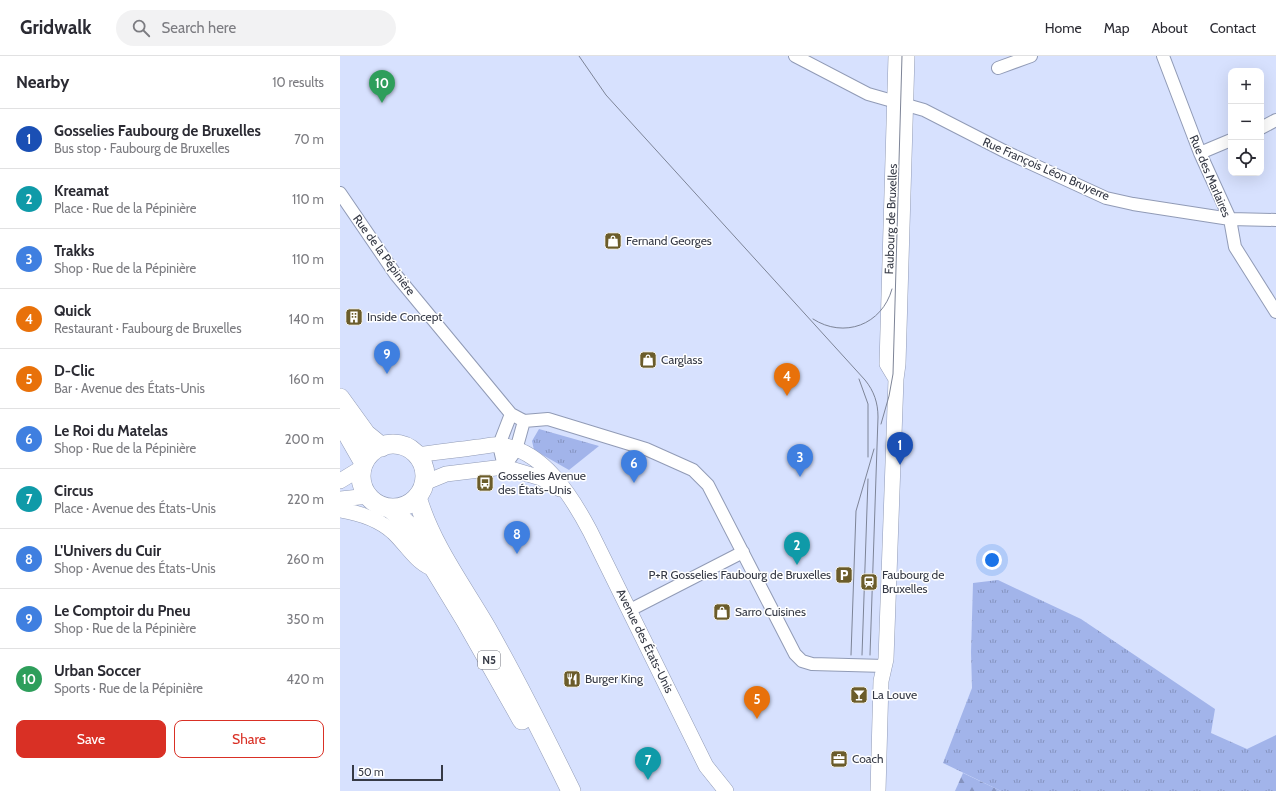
<!DOCTYPE html>
<html lang="en">
<head>
<meta charset="utf-8">
<style>
	:root { --surface:#fff; --page:#f2f2f3; --text:#2b2b33; --muted:#7c7c81; --line:#e1e1e2; --accent:#d93025 }
	body { margin:0; font-family:Cabin,sans-serif; background:var(--page); color:var(--text) }
	.controls { position:absolute; right:12px; top:12px; display:grid; overflow:hidden; border-radius:8px; box-shadow:0 4px 16px #0002 }
	.controls button { width:36px; height:36px; display:grid; place-items:center; padding:0; border:0; border-bottom:1px solid var(--line); background:var(--surface); color:var(--text); font:20px sans-serif }
	.scale { position:absolute; left:12px; bottom:10px; width:91px; box-sizing:border-box; padding-left:4px; border:2px solid #363a46; border-top:0; font-size:11px; line-height:14px; white-space:nowrap; color:#363a46; -webkit-text-stroke:3px #fff; paint-order:stroke }
	.you { position:absolute; left:652px; top:504px; width:14px; height:14px; margin:-10px; border:3px solid #fff; border-radius:50%; background:#1a73e8; box-shadow:0 0 0 6px #1a73e833 }
	.badge { display:grid; place-items:center; width:26px; height:26px; border-radius:50%; background:var(--accent); color:#fff; font-size:13px; font-weight:700 }
	.pin { position:absolute; translate:-50% -33px; filter:drop-shadow(0 1px 2px #0008) }
	.pin::after { content:''; position:absolute; top:21px; width:14px; height:12px; background:inherit; clip-path:polygon(0 0,100% 0,50% 100%) }
	.list { margin:0; padding:0; list-style:none }
	h2 { display:flex; justify-content:space-between; align-items:center; height:52px; margin:0; padding:0 16px; font-size:17px }
	h2 small { font-size:13px; font-weight:400; color:var(--muted) }
	.list li { display:grid; grid-template-columns:26px 1fr auto; gap:12px; align-items:center; box-sizing:border-box; height:60px; padding:0 16px; border-top:1px solid var(--line) }
	.list b { display:block; font-size:15px; white-space:nowrap }
	.list p { margin:0; font-size:13px; white-space:nowrap; color:var(--muted) }
	.list em { font-size:13px; font-style:normal; color:var(--muted) }
	.actions { display:flex; gap:8px; padding:12px 16px }
	.actions a { flex:1; padding:9px 0; border:1px solid var(--accent); border-radius:8px; text-align:center; font-size:14px; color:var(--accent) }
	.actions .main { background:var(--accent); color:#fff }
	.icon { flex:none; width:22px; height:22px; fill:none; stroke:currentColor; stroke-width:2; stroke-linecap:round; stroke-linejoin:round }
	.map { position:relative; flex:none; width:936px; height:735px; overflow:hidden }
	header { display:flex; align-items:center; gap:24px; box-sizing:border-box; height:56px; padding:0 20px; background:var(--surface); border-bottom:1px solid var(--line) }
	header strong { font-size:19px }
	nav { display:flex; gap:22px; margin-inline-start:auto; font-size:14px }
	.search { width:280px; height:36px; background:var(--page); display:flex; align-items:center; gap:10px; box-sizing:border-box; padding:0 14px; border-radius:22px; color:var(--muted); font-size:15px }
	main { display:flex }
	aside { flex:1; background:var(--surface) }
	.map>svg:first-child { display:block }
	.grass { fill:url(#grass-tufts) }
	.forest { fill:url(#forest-firs) }
	.lines { fill:none; stroke-linecap:round; stroke-linejoin:round }
	.minor-casing { stroke:#919bb6; stroke-width:14 }
	.tertiary-casing { stroke:#919bb6; stroke-width:16 }
	.primary-casing { stroke:#919bb6; stroke-width:20 }
	.minor { stroke:#fff; stroke-width:12 }
	.tertiary { stroke:#fff; stroke-width:15 }
	.primary { stroke:#fff; stroke-width:19 }
	.tram { stroke:#7d8497; stroke-width:1 }
	.labels { text-anchor:middle; stroke-width:3; stroke-linejoin:round; paint-order:stroke }
	.shield { fill:#fff; stroke:#72757e; stroke-width:1 }
	.shield-label { font-size:11px; font-weight:bold; fill:#363a46 }
	.street-label { font-size:12px; fill:#363a46; stroke:#fff }
	.poi-label { font-size:12px; fill:#363a46; stroke:#fff; text-anchor:start }
</style>
</head>
<body>
<header>
<strong>Gridwalk</strong>
<div class="search"><svg class="icon" aria-label="search" viewBox="0 0 24 24"><circle cx="10" cy="10" r="6"/><path d="M15 15l6 6"/></svg>Search here</div>
<nav><a>Home</a><a>Map</a><a>About</a><a>Contact</a></nav>
</header>
<main>
<aside>
<h2>Nearby<small>10 results</small></h2>
<ul class="list">
<li><span class="badge" style="background:#1a4fb4">1</span><div><b>Gosselies Faubourg de Bruxelles</b><p>Bus stop · Faubourg de Bruxelles</p></div><em>70 m</em></li>
<li><span class="badge" style="background:#0f9aa8">2</span><div><b>Kreamat</b><p>Place · Rue de la Pépinière</p></div><em>110 m</em></li>
<li><span class="badge" style="background:#3f7fe0">3</span><div><b>Trakks</b><p>Shop · Rue de la Pépinière</p></div><em>110 m</em></li>
<li><span class="badge" style="background:#e8710a">4</span><div><b>Quick</b><p>Restaurant · Faubourg de Bruxelles</p></div><em>140 m</em></li>
<li><span class="badge" style="background:#e8710a">5</span><div><b>D-Clic</b><p>Bar · Avenue des États-Unis</p></div><em>160 m</em></li>
<li><span class="badge" style="background:#3f7fe0">6</span><div><b>Le Roi du Matelas</b><p>Shop · Rue de la Pépinière</p></div><em>200 m</em></li>
<li><span class="badge" style="background:#0f9aa8">7</span><div><b>Circus</b><p>Place · Avenue des États-Unis</p></div><em>220 m</em></li>
<li><span class="badge" style="background:#3f7fe0">8</span><div><b>L'Univers du Cuir</b><p>Shop · Avenue des États-Unis</p></div><em>260 m</em></li>
<li><span class="badge" style="background:#3f7fe0">9</span><div><b>Le Comptoir du Pneu</b><p>Shop · Rue de la Pépinière</p></div><em>350 m</em></li>
<li><span class="badge" style="background:#2e9e5b">10</span><div><b>Urban Soccer</b><p>Sports · Rue de la Pépinière</p></div><em>420 m</em></li>
</ul>
<div class="actions"><a class="main">Save</a><a>Share</a></div>
</aside>
<div class="map">
<svg width="936" height="735" viewBox="0 0 936 735">
	<defs>
		<pattern id="grass-tufts" width="24" height="20" patternUnits="userSpaceOnUse"><rect width="24" height="20" fill="#a2b4ea"/><path d="M3 7l-1-3M5 7V3M7 7l1-3M15 17l-1-3M17 17v-4M19 17l1-3" fill="none" stroke="#8593bf"/></pattern>
		<pattern id="forest-firs" width="22" height="20" patternUnits="userSpaceOnUse"><rect width="22" height="20" fill="#a2b4ea"/><path d="M5 1l3.5 6h-7zM16 11l3.5 6h-7z" fill="#8593bf"/></pattern>
	</defs>
	<rect width="100%" height="100%" fill="#d7e1fe"/>
	<path class="grass" d="M199,373L259,390L229,414L194,394L192,385Z
		M658,524L741,563L875,653L871,677L907,693L936,679V735H661L603,707L632,632L631,596L633,527Z"/>
	<path class="forest" d="M623,717L661,735H615Z"/>
	<g class="lines">
		<defs>
			<path id="minor" d="M455,0L528,38L584,54L666,96L766,142L793,148L890,163L936,164
				M823,0L860,97L890,163L895,191L936,256
				M658,12L691,0
				M921,72L936,64
				M860,97L891,84
				M0,137L56,219L171,358L184,365L208,363L306,393L353,414L368,429L455,598L462,605L472,608L545,610
				M164,411L159,389L171,358
				M164,411L176,394L184,365
				M290,554L403,496"/>
			<path id="tertiary" d="M556,323L547,308L556,0
				M77,399C97,396 117,394 138,391C144,391 152,388 159,389C203,393 232,441 250,475L366,710L386,735
				M0,425L23,411
				M84,427L106,418L164,411L201,422L220,433
				M0,443L29,440
				M0,454C19,457 38,463 53,476C66,488 75,505 91,512
				M538,735L541,625L546,603L556,323L558,308L567,0"/>
			<path id="primary" d="M0,342L26,378L42,391
				M0,365L24,407
				M21 420a32 32 0 1 1 64 0a32 32 0 1 1-64 0Z
				M77,441C91,489 122,530 147,573C177,626 204,680 231,735
				M50,452L67,468L126,565L182,664"/>
		</defs>
		<use href="#minor" class="minor-casing"/>
		<use href="#tertiary" class="tertiary-casing"/>
		<use href="#primary" class="primary-casing"/>
		<use href="#minor" class="minor"/>
		<use href="#tertiary" class="tertiary"/>
		<use href="#primary" class="primary"/>
		<path class="tram" d="M239,0L266,39L525,324C534,335 538,347 538,361L530,599
			M473,263C504,283 542,269 552,233
			M519,323L528,348V401
			M541,368L549,340L553,318L562,0
			M511,599L516,455L534,393
			M522,599L528,423"/>
	</g>
	<defs>
		<symbol id="shop-square" viewBox="-11 -11 22 22"><rect x="-9" y="-9" width="18" height="18" rx="4" fill="#6b5c2a" stroke="#fff"/><path d="M-5-2.5h2.3a2.7 3.5 0 0 1 5.4 0H5L5.5 6h-11ZM-1.5-2.5h3a1.5 2.3 0 0 0-3 0Z" fill="#fff"/></symbol>
		<symbol id="building-square" viewBox="-11 -11 22 22"><rect x="-9" y="-9" width="18" height="18" rx="4" fill="#6b5c2a" stroke="#fff"/><path d="M-4-6H4V6H1V3H-1V6H-4ZM-2.5-4.3h1.7v1.8h-1.7ZM.8-4.3h1.7v1.8H.8ZM-2.5-1h1.7V.8h-1.7ZM.8-1h1.7V.8H.8Z" fill="#fff"/></symbol>
		<symbol id="bus-square" viewBox="-11 -11 22 22"><rect x="-9" y="-9" width="18" height="18" rx="4" fill="#6b5c2a" stroke="#fff"/><path d="M-5-6H5V4H4V6H2V4H-2V6H-4V4H-5ZM-3.5-4V0h7V-4ZM-3.5 1.2v1.5H-2V1.2ZM2 1.2v1.5H3.5V1.2Z" fill="#fff"/></symbol>
		<symbol id="parking-square" viewBox="-11 -11 22 22"><rect x="-9" y="-9" width="18" height="18" rx="4" fill="#6b5c2a" stroke="#fff"/><path d="M-3.5-5.5H1a3.5 3.5 0 0 1 0 7H-1V5.5H-3.5ZM-1-3.4V-.6H.8a1.4 1.4 0 0 0 0-2.8Z" fill="#fff"/></symbol>
		<symbol id="station-square" viewBox="-11 -11 22 22"><rect x="-9" y="-9" width="18" height="18" rx="4" fill="#6b5c2a" stroke="#fff"/><path d="M-3-6H3Q5-6 5-4V2Q5 4 3 4L4.5 6H3L1.5 4h-3L-3 6H-4.5L-3 4Q-5 4-5 2V-4Q-5-6-3-6ZM-3.5-4v3h7v-3ZM-3.5 1v1.5H-2V1ZM2 1v1.5H3.5V1Z" fill="#fff"/></symbol>
		<symbol id="restaurant-square" viewBox="-11 -11 22 22"><rect x="-9" y="-9" width="18" height="18" rx="4" fill="#6b5c2a" stroke="#fff"/><path d="M-5-6h1v4h1v-4h1v4h1v-4h1v5L-1.5 .5V6h-2V.5L-5-1ZM5-6V6H3V1.5H1.5Q1.5-4 5-6Z" fill="#fff"/></symbol>
		<symbol id="bar-square" viewBox="-11 -11 22 22"><rect x="-9" y="-9" width="18" height="18" rx="4" fill="#6b5c2a" stroke="#fff"/><path d="M-6-5H6L.8 .8V4.5H3.5V6h-7V4.5H-.8V.8Z" fill="#fff"/></symbol>
		<symbol id="office-square" viewBox="-11 -11 22 22"><rect x="-9" y="-9" width="18" height="18" rx="4" fill="#6b5c2a" stroke="#fff"/><path d="M-6-3h4V-5.5h4V-3h4V5H-6ZM-1-4.5V-3h2v-1.5ZM-6 0V1H6V0Z" fill="#fff"/></symbol>
	</defs>
	<g fill-rule="evenodd">
		<use href="#shop-square" x="263" y="175" width="20" height="20"/>
		<use href="#building-square" x="4" y="251" width="20" height="20"/>
		<use href="#shop-square" x="298" y="294" width="20" height="20"/>
		<use href="#bus-square" x="135" y="417" width="20" height="20"/>
		<use href="#parking-square" x="494" y="509" width="20" height="20"/>
		<use href="#station-square" x="519" y="516" width="20" height="20"/>
		<use href="#shop-square" x="372" y="546" width="20" height="20"/>
		<use href="#restaurant-square" x="222" y="613" width="20" height="20"/>
		<use href="#bar-square" x="509" y="629" width="20" height="20"/>
		<use href="#office-square" x="489" y="693" width="20" height="20"/>
	</g>
	<g class="labels">
		<rect class="shield" x="138" y="595" width="22" height="18" rx="3"/>
		<g class="shield-label">
			<text x="149" y="608">N5</text>
		</g>
		<g class="street-label">
			<text transform="translate(706 113) rotate(24)" y="4">Rue François Léon Bruyerre</text>
			<text transform="translate(870 120) rotate(67)" y="4">Rue des Marlaires</text>
			<text transform="translate(551 163) rotate(-88)" y="4">Faubourg de Bruxelles</text>
			<text transform="translate(44 199) rotate(54)" y="4">Rue de la Pépinière</text>
			<text transform="translate(305 585) rotate(64)" y="4">Avenue des États-Unis</text>
		</g>
		<g class="poi-label">
			<text x="286" y="189">Fernand Georges</text>
			<text x="27" y="265">Inside Concept</text>
			<text x="321" y="308">Carglass</text>
			<text x="158" y="424">Gosselies Avenue<tspan x="158" dy="14">des États-Unis</tspan></text>
			<text x="491" y="523" text-anchor="end">P+R Gosselies Faubourg de Bruxelles</text>
			<text x="542" y="523">Faubourg de<tspan x="542" dy="14">Bruxelles</tspan></text>
			<text x="395" y="560">Sarro Cuisines</text>
			<text x="245" y="627">Burger King</text>
			<text x="532" y="643">La Louve</text>
			<text x="512" y="707">Coach</text>
		</g>
	</g>
</svg>
<div class="controls">
<button>+</button>
<button>−</button>
<button><svg class="icon" aria-label="locate" viewBox="0 0 24 24"><circle cx="12" cy="12" r="6"/><path d="M12 2v4M12 18v4M2 12h4M18 12h4"/></svg></button>
</div>
<div class="scale">50 m</div>
<div class="you"></div>
<div class="pin badge" style="left:560px;top:409px;background:#1a4fb4">1</div>
<div class="pin badge" style="left:457px;top:509px;background:#0f9aa8">2</div>
<div class="pin badge" style="left:460px;top:421px;background:#3f7fe0">3</div>
<div class="pin badge" style="left:447px;top:340px;background:#e8710a">4</div>
<div class="pin badge" style="left:417px;top:663px;background:#e8710a">5</div>
<div class="pin badge" style="left:294px;top:427px;background:#3f7fe0">6</div>
<div class="pin badge" style="left:308px;top:724px;background:#0f9aa8">7</div>
<div class="pin badge" style="left:177px;top:498px;background:#3f7fe0">8</div>
<div class="pin badge" style="left:47px;top:318px;background:#3f7fe0">9</div>
<div class="pin badge" style="left:42px;top:47px;background:#2e9e5b">10</div>
</div>
</main>
</body>
</html>
